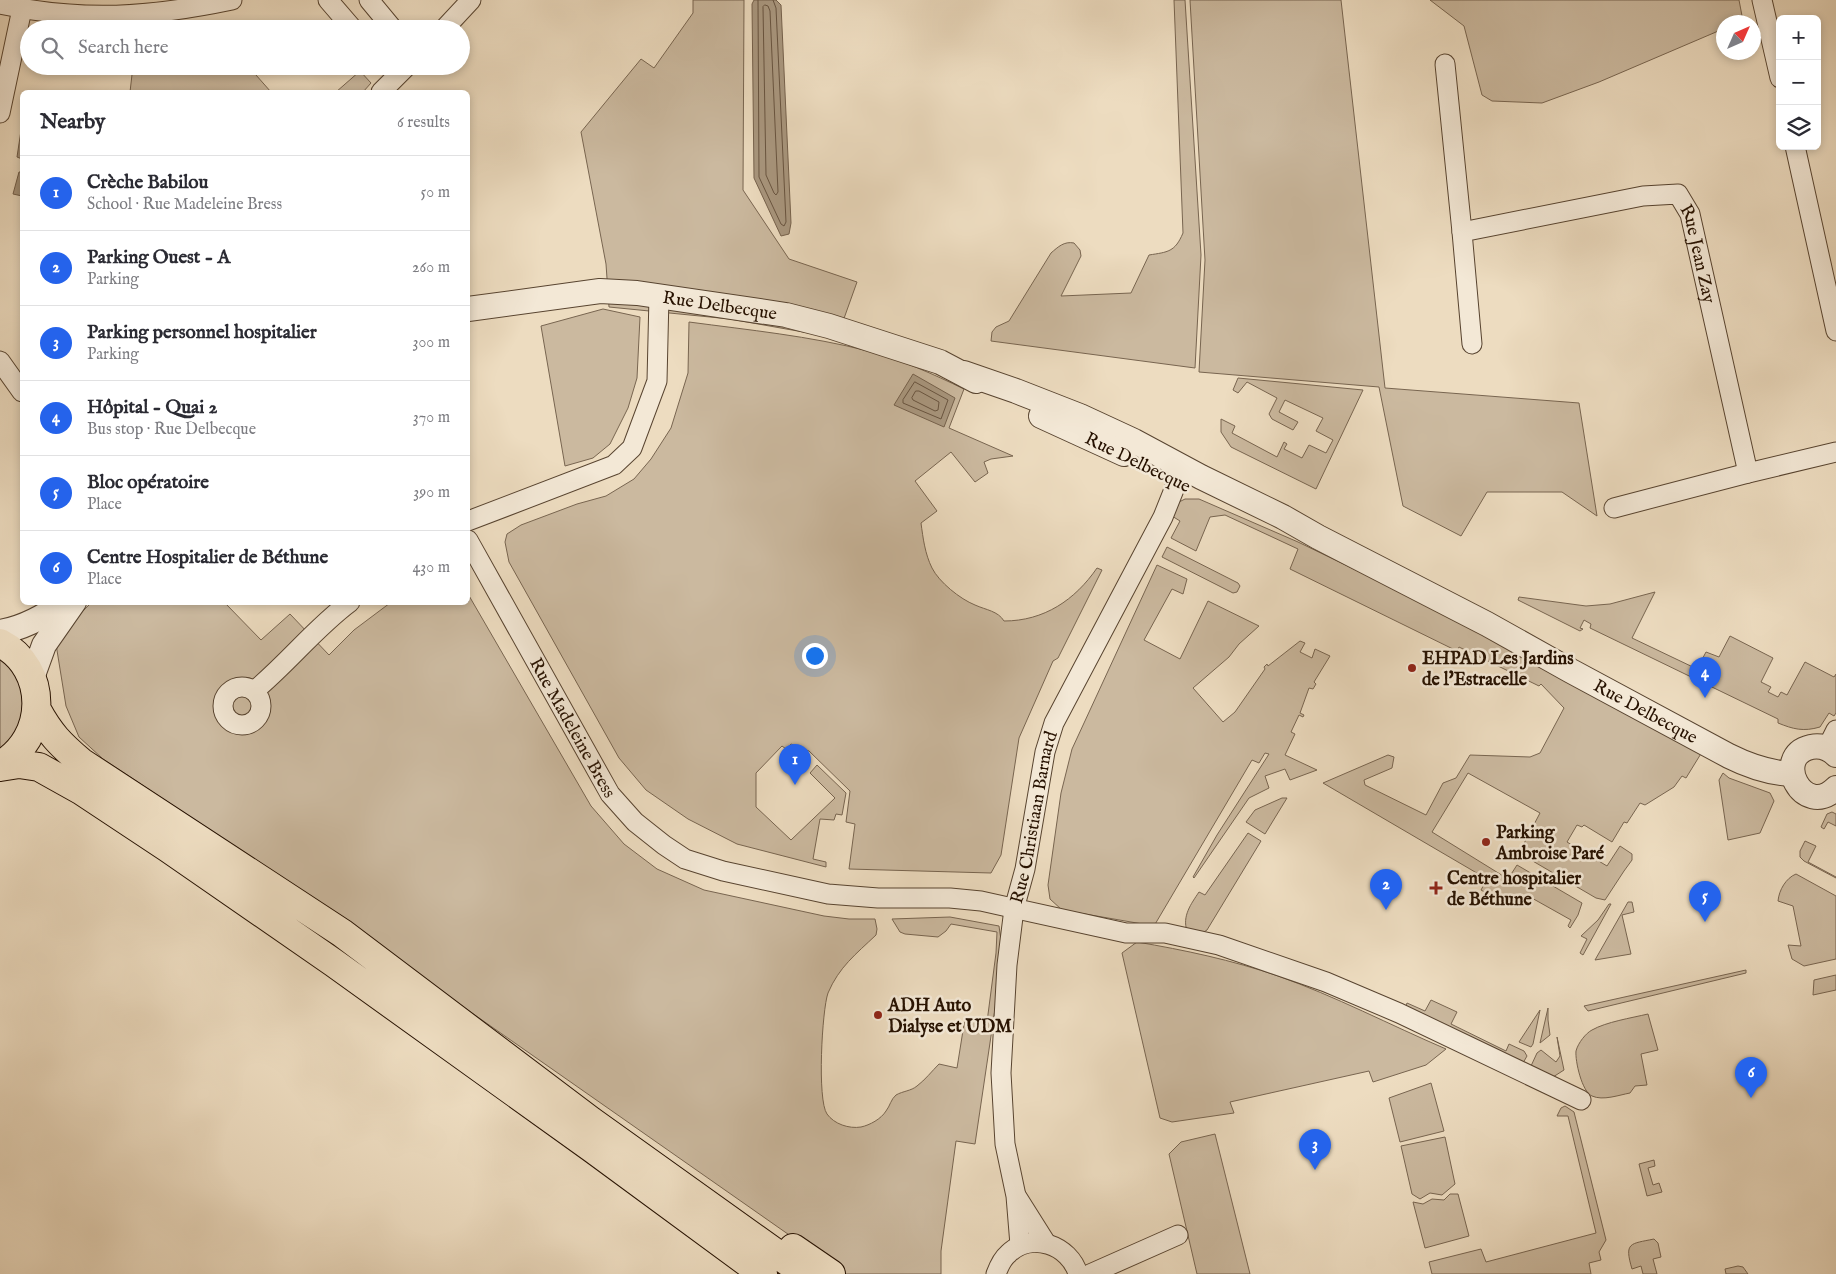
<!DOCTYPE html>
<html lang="en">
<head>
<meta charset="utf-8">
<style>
	:root { --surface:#fff; --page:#f2f2f3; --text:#2b2b33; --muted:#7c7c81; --line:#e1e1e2; --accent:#2563eb }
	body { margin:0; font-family:"IM FELL English",serif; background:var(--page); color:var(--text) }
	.controls { position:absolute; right:15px; top:15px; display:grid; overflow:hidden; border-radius:8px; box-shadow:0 2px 8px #0003 }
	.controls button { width:45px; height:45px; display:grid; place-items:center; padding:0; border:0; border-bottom:1px solid var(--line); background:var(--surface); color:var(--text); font:25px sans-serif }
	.compass { position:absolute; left:1716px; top:15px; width:45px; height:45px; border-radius:50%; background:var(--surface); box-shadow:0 2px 8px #0003; rotate:45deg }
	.you { position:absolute; left:814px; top:655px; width:18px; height:18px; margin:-12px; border:4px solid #fff; border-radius:50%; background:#1a73e8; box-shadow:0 0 0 8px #1a73e833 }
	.badge { display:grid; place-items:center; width:32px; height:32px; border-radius:50%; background:var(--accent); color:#fff; font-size:16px; font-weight:700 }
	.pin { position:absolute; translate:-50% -41px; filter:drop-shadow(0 1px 2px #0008) }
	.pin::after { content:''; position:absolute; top:26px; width:18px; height:15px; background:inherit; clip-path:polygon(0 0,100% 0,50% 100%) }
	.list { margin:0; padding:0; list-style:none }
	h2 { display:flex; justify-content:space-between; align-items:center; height:65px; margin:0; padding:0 20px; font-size:21px }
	h2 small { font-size:16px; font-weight:400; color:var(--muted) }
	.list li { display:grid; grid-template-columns:32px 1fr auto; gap:15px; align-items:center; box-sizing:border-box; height:75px; padding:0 20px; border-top:1px solid var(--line) }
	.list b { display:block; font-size:19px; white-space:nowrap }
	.list p { margin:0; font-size:16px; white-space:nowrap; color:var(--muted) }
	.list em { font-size:16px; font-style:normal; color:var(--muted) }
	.icon { flex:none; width:28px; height:28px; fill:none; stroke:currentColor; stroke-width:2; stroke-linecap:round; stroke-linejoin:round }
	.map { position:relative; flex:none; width:1836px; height:1274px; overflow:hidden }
	.search { position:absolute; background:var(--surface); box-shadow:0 2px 8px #0003; left:20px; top:20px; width:450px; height:55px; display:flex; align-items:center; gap:12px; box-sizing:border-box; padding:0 18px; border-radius:28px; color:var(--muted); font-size:19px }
	.panel { position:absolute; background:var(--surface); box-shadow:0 2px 8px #0003; left:20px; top:90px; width:450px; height:515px; border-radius:8px }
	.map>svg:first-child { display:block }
	.green { fill:#cbb99f; stroke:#786550 }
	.water { fill:#a9977f; stroke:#75614c }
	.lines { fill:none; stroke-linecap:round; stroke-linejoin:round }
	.shore { stroke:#685440; stroke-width:1 }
	.minor-casing { stroke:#584430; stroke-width:21 }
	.tertiary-casing { stroke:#584430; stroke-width:26 }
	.trunk-casing { stroke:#261100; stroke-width:30 }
	.minor { stroke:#f3e8d6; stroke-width:19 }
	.tertiary { stroke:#f3e8d6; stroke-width:24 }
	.trunk { stroke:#eddcc0; stroke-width:28 }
	.poi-dot { fill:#8f2418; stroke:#f3e8d6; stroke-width:2 }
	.labels { text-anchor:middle; stroke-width:5; stroke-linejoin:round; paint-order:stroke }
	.street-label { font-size:18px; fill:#261100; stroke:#f3e8d6 }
	.poi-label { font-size:18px; font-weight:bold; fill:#261100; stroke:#f3e8d6; text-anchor:start }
</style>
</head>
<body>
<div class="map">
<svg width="1836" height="1274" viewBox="0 0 1836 1274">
	<rect width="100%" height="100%" fill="#eddcc0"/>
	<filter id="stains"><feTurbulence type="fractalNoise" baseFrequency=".004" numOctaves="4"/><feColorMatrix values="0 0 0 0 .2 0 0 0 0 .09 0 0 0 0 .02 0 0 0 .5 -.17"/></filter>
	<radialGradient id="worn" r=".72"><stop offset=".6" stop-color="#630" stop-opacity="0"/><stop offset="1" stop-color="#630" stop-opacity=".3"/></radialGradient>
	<path class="green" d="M693,0H744L743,190L789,259L857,282L837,338L730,319L609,307L606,264L581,132L641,59L654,68L693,13Z
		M1174,0H1185L1201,255L1195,368L991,341L992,332L996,327L1009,321L1051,253C1058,247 1064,241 1074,243L1080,250L1081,256L1061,296L1131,293L1149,255C1168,252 1175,252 1183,233Z
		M1190,0H1341L1385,388L1579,403L1597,516L1562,492H1487L1461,536L1403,506L1379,387L1199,372L1205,260Z
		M1430,0H1739L1743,21L1739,22H1724L1723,29L1599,82L1542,103L1492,101L1482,95L1464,26Z
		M133,66H248L271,92H130Z
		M360,71L371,83L363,92H336Z
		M603,309L640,317L637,378L628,408L610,444L593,458L565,466L541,326Z
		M689,322C749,330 810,336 868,351C902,360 933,374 964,389L949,428L1013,456L991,459L984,462L988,473L975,482L951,452L915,481L937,511L921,523C923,538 925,554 932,568C939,582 960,599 975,605C986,610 998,611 1004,621C1044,621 1075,600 1097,568L1102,570L1058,658L1053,661L1019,738L1001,855L991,873L849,869L855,824L846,822L850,791L809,751L791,744L786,749L782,746L756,773V807L791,840L835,798L810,773L817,765L846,793L842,815L836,814L834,820L820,819L813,859L826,862V867L737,844L688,819L646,790L619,758L509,562L505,542L507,534L521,525L577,504L606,496L634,479L651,459L671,428L688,373Z
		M1238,378L1363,390L1316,489L1231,447L1221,432V419L1235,426L1232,433L1277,457L1284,442L1287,444L1284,449L1302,458L1309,445L1326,453L1333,440L1316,431L1323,418L1285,400L1279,412L1298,422L1293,430L1272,419L1269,414L1277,398L1247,382L1238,393L1233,390Z
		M1185,499H1199L1298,542L1414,598L1702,752L1686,778L1682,776L1674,787L1645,805L1640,803L1627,823L1624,822L1612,842L1584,825L1582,827L1577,825L1567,842L1607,866L1620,846L1632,854V860L1624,871L1605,900L1596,898L1519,853L1540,813L1468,773L1432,832L1508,879L1517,865L1582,903L1578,915L1570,928L1568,926L1571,920L1530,897L1527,903L1521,900L1519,904C1506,898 1493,898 1481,890L1487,879L1323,783L1388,755L1394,757L1392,768L1364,780L1365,785L1426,815L1443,783L1456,778L1470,755L1530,757L1540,753L1564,708L1541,684L1539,686L1459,647L1457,651L1290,569L1298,549L1225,515L1210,517L1196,551L1171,538L1180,521L1172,516L1179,502Z
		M1167,547L1238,583L1240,586L1237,592L1233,593L1162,557Z
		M1157,565L1187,579L1183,594L1172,589L1144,640L1180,659L1208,601L1259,626L1239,644L1229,657L1193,688L1223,722L1235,712L1265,669L1264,667L1267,664L1268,666L1300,641L1305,643L1300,652L1312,658L1315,649L1330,656L1314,682L1316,684L1313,689L1309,688L1300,713L1304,715L1303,717L1299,715L1291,732L1295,734L1285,755L1317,770L1290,780L1285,769L1265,776L1269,788L1249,798L1194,878L1193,877L1217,835L1269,754L1265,753L1259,763L1252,760L1154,926L1062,910L1050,899L1048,885L1061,793L1072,749Z
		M1655,592L1632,638L1697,669L1706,652L1719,657L1730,636L1773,658L1761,682L1771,687L1768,692L1778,697L1781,692L1787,695L1805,662L1834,677L1836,674V713L1834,716L1829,713L1820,727C1803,732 1793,729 1778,723V719L1590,628L1591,624L1584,620L1580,628L1583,629L1580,631L1518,600L1519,597L1586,606L1610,604Z
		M468,594L591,806L624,844L657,869L704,890L824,916L849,919H875L877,929L876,935C856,954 839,967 828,993C822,1010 817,1100 827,1114C834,1124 849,1129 861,1127C870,1125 881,1119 886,1111C890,1106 891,1099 896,1095C903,1091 911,1091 917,1086C925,1080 932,1071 939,1064L957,1068L965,1018L987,1022L996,953L997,932L951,924L946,931L938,937L905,934L900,932L892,919L950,917L999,926L1003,955L975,1144L956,1141L941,1251V1274H845L219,836L103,759L79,737L66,706L55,638L91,603H225L261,640L290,614L329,655L354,630L390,603L468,602Z
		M0,659C10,665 18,673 23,685C31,706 21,739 0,749Z
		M1723,773L1729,778L1770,793L1774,801L1760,833L1728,840L1719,780Z
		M1282,798H1287L1265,834L1246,822L1255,810Z
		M1832,812L1836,814V826L1828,822L1824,829L1821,827L1827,814Z
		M1248,833L1261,841L1207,930L1199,935L1187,931C1182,916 1191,904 1199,892L1205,895Z
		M1805,841L1816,846L1808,862L1836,877V878L1804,861L1800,857V851Z
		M1796,874L1836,896V959L1804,966L1792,959L1788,945L1801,946L1793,906L1778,901C1779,890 1786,878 1796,874Z
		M1628,902H1632L1634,912L1622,915L1631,954L1595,960Z
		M1609,904H1611L1583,955L1580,953L1587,939L1581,936L1598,920Z
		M1137,942C1184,950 1232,960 1278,976C1335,996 1390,1025 1446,1049L1426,1065L1373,1082L1369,1071L1230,1102L1234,1113L1172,1122L1160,1118L1122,953Z
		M1746,970V973L1588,1011L1584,1006Z
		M1836,975V990L1813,995L1814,980Z
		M1431,1000L1457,1012L1451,1024L1506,1051L1509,1044L1524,1051L1527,1056L1523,1063L1405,1008L1407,1003L1425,1011Z
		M1548,1008V1020L1550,1035L1540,1043Z
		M1540,1010L1533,1044L1531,1047L1519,1042Z
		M1648,1014L1658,1050L1641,1054L1647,1085L1635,1086L1630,1093C1619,1095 1603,1101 1592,1096C1582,1092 1575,1061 1576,1051C1578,1043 1586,1033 1592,1030C1606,1022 1631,1018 1648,1014Z
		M1557,1037L1564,1070L1553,1077L1531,1066L1537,1053L1541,1050L1556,1062L1560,1056Z
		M1431,1083L1444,1131L1400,1142L1389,1098Z
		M1565,1106L1574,1112L1606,1240L1599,1252L1601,1260L1589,1263L1591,1274H1432L1429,1262L1481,1249L1486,1262L1596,1233L1568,1116H1557L1561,1108Z
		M1215,1134L1250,1274H1197L1169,1154L1181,1142Z
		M1445,1137L1455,1184L1442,1195L1430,1193L1420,1199L1412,1194L1401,1146Z
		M1654,1160L1655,1166L1648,1168L1653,1185L1659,1183L1662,1192L1647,1196L1639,1164Z
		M1450,1194H1458L1469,1236L1425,1248L1413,1202L1423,1204L1432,1199L1444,1200Z
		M1654,1239L1658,1243L1661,1257L1653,1259L1657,1274H1643L1641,1266L1632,1269C1624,1242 1630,1244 1654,1239Z
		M1738,1266L1743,1267L1748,1274H1726L1725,1269Z"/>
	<path class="water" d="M754,0H776L781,5L791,223L789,234L781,236L754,178L752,4Z
		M22,124V159L17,157Z
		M19,172H22V196L13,194Z
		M913,374L955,398L944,427L894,405Z"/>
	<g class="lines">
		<path class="shore" d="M758,0L759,177L781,224L784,226L786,222L776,8L773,0
			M765,5L768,6L770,11L778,192L776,195L774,193L766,175L763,7Z
			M915,382L948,400L941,419L903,403V400Z
			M916,391H919L939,402L938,410L935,411L913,400L912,398Z"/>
		<defs>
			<g id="minor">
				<path d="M328,0L353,29"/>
				<path d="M369,0L393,29"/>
				<path d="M1762,0L1780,78"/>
				<path d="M0,4C82,22 151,17 232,0"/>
				<path d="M444,29L471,0"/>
				<path d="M1445,64L1462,232"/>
				<path d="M381,92L407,66"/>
				<path d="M0,113L22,9"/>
				<path d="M1795,146L1836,331"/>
				<path id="s1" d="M1472,344L1462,232L1643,196L1678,194L1690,214L1748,473"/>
				<path d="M0,361L22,392"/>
				<path d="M1614,508L1748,473L1836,452"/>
				<path d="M468,521L614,465L632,448L657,381L659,296"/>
				<path id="s2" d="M468,540L610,794L635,822L664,845L685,859L723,871L828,894L878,898H950L981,901L1126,933H1165L1219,945L1326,982L1399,1013L1581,1100"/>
				<circle cx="242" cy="706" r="19"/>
				<path d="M254,691C288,663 315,628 350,602"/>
				<path d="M1827,748L1836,730"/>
				<path d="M1017,1197L1046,1243"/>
				<path id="s3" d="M1020,1245L1016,1196L1005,1144L1001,1073L1007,965L1014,909L1025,869L1045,752L1054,723L1163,517L1183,467"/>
				<path d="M996,1274C999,1266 1002,1259 1008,1254C1031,1231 1070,1245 1078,1274"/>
				<path d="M1090,1274L1178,1235"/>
			</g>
			<g id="tertiary">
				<path id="s4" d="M468,309L600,291L637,293L786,315L829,326L940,362L976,381"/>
				<path id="s5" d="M964,373L1016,391L1080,416L1134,441L1201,477L1283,517L1318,537L1487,624L1571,671L1729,756C1749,766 1770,773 1792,774"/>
				<path d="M1041,416L1124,454"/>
				<path d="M0,632C24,628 44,617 64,602"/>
				<path d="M32,678L44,645L74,602"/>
				<path d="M1836,755C1829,748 1821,745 1811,747C1771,756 1803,820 1836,788"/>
			</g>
			<path id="trunk" d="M0,643C49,668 48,739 0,765
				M37,710C50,734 60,744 81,762L342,933L591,1121L805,1274
				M0,767L19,764L39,767L82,791L168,848L334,963L593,1149L763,1274
				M793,1248L831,1274"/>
		</defs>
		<use href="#minor" class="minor-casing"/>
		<use href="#tertiary" class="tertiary-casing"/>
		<use href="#trunk" class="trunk-casing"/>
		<use href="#minor" class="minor"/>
		<use href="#tertiary" class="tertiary"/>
		<use href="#trunk" class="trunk"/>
	</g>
	<g class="poi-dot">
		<circle cx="1412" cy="668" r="5"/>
		<circle cx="1486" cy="842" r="5"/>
		<path d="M1433.5 880.5h5v5h5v5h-5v5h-5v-5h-5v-5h5z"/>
		<circle cx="878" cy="1015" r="5"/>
	</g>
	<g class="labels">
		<g class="street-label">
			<text dy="6" stroke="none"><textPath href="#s1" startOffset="396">Rue Jean Zay</textPath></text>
			<text dy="6" stroke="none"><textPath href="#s4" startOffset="254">Rue Delbecque</textPath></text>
			<text transform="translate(1138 462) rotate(26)" y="6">Rue Delbecque</text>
			<text dy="6" stroke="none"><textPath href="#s5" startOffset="762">Rue Delbecque</textPath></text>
			<text dy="6" stroke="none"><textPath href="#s2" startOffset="215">Rue Madeleine Bress</textPath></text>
			<text dy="6" stroke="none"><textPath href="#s3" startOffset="432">Rue Christiaan Barnard</textPath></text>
		</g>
		<g class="poi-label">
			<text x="1422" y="664">EHPAD Les Jardins<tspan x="1422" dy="21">de l'Estracelle</tspan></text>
			<text x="1496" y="838">Parking<tspan x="1496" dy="21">Ambroise Paré</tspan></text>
			<text x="1447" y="884">Centre hospitalier<tspan x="1447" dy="21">de Béthune</tspan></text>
			<text x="888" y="1011">ADH Auto<tspan x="888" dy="21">Dialyse et UDM</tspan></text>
		</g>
	</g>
	<rect width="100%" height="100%" filter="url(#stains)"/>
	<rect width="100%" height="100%" fill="url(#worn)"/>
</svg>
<div class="controls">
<button>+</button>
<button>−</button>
<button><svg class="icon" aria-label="layers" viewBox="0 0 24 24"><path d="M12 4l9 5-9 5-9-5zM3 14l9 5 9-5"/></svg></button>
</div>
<svg class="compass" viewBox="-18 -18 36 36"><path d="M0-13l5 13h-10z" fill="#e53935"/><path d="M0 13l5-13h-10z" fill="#7c7c81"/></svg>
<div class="you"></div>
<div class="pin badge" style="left:795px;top:785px">1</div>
<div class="pin badge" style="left:1386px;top:910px">2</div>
<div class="pin badge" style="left:1315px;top:1170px">3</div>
<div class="pin badge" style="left:1705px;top:698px">4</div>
<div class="pin badge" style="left:1705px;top:922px">5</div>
<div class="pin badge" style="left:1751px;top:1098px">6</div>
<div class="search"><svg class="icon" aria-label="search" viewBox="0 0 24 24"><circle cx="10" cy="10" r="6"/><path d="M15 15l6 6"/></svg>Search here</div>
<section class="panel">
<h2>Nearby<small>6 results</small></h2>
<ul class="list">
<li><span class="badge">1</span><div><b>Crèche Babilou</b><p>School · Rue Madeleine Bress</p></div><em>50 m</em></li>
<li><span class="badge">2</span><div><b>Parking Ouest - A</b><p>Parking</p></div><em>260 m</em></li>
<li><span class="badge">3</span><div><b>Parking personnel hospitalier</b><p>Parking</p></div><em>300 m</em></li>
<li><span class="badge">4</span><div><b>Hôpital - Quai 2</b><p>Bus stop · Rue Delbecque</p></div><em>370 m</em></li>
<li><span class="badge">5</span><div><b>Bloc opératoire</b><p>Place</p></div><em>390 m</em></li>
<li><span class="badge">6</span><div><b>Centre Hospitalier de Béthune</b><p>Place</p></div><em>430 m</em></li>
</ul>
</section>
</div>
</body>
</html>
